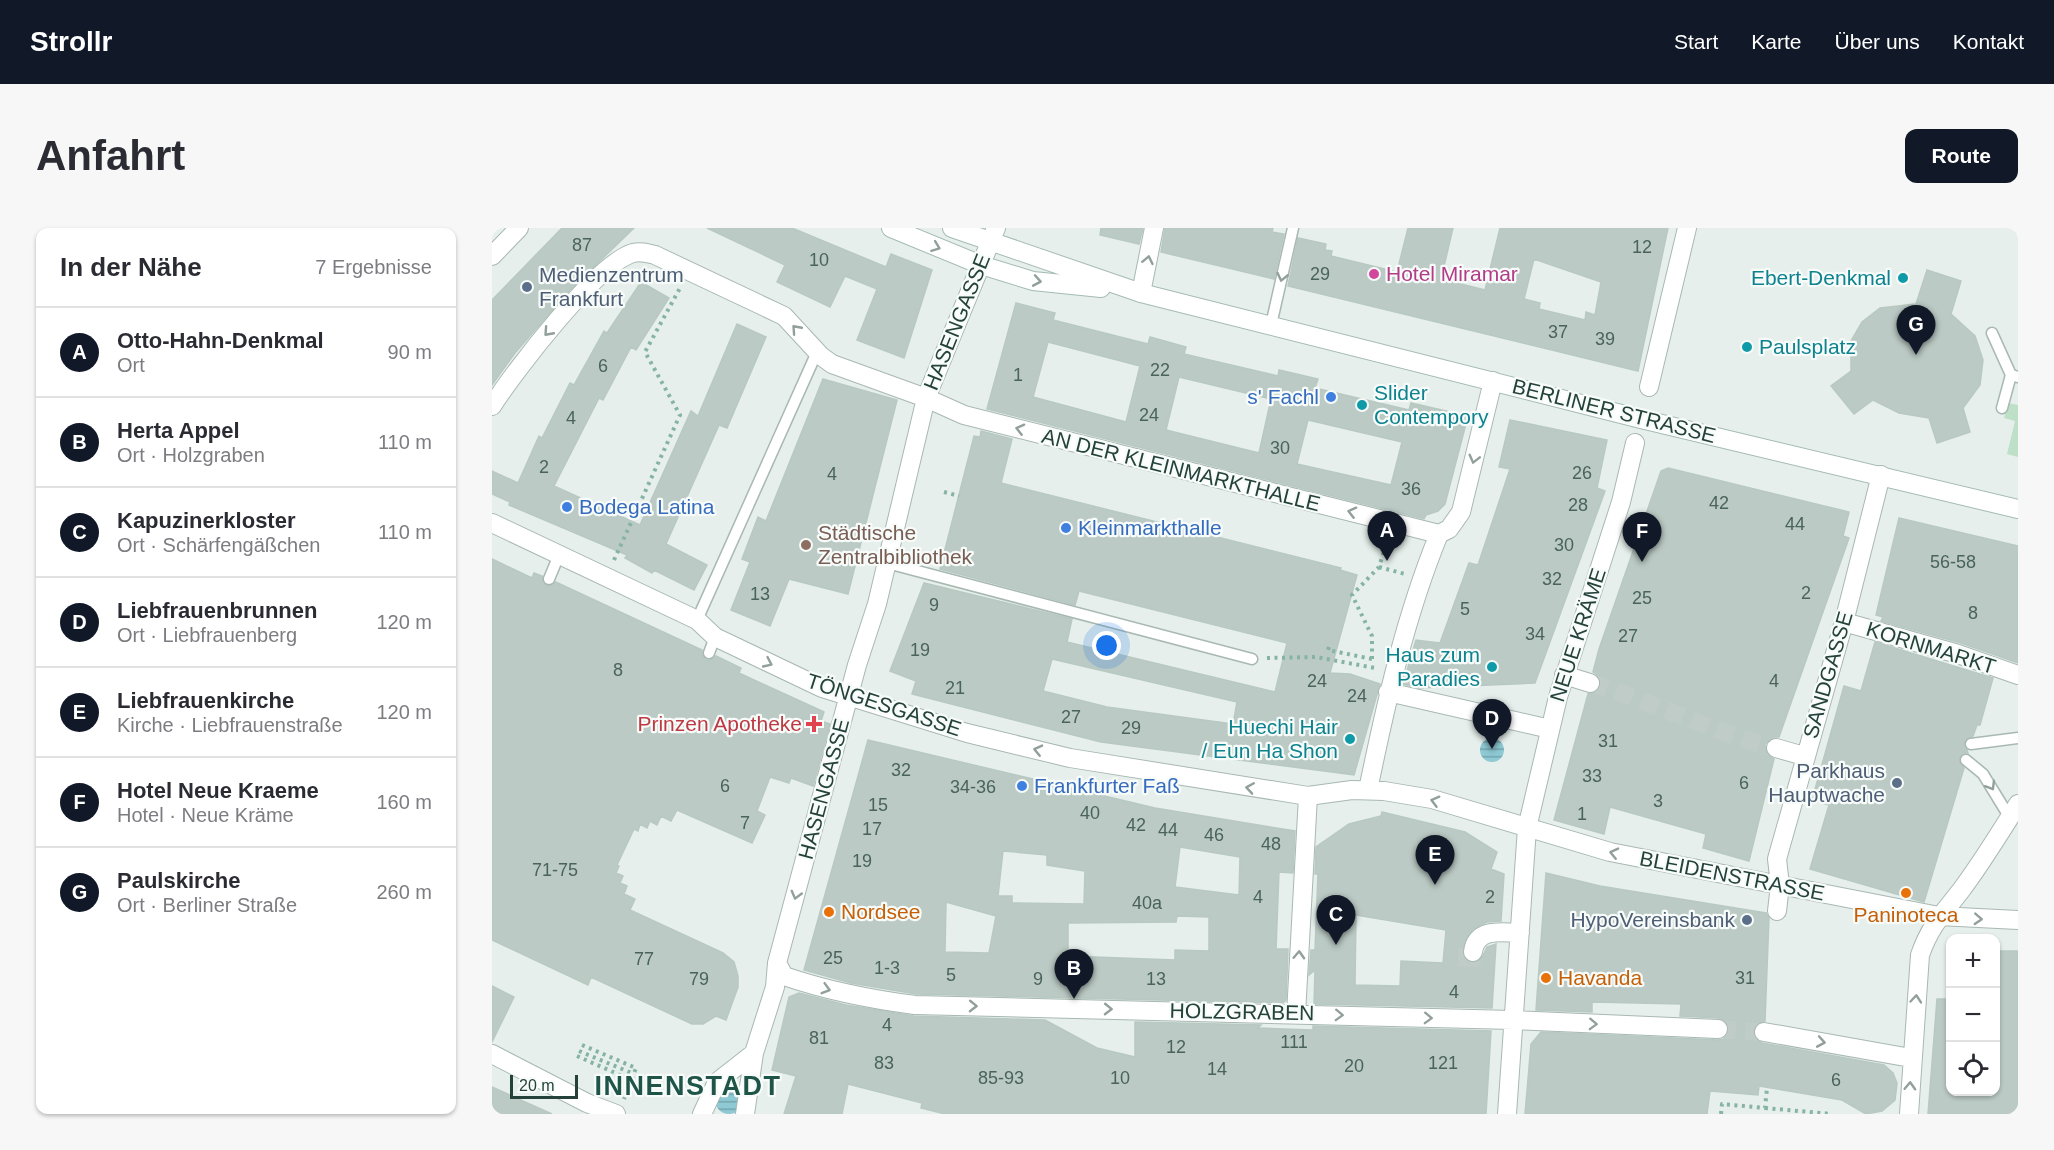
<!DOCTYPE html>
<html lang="de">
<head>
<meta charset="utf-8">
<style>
	:root { --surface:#fff; --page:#f7f7f7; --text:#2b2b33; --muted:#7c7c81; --line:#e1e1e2; --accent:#111827 }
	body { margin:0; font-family:Helvetica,sans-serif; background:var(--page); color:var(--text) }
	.controls { position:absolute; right:18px; bottom:18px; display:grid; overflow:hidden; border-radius:12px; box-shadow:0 2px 4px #0004 }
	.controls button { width:54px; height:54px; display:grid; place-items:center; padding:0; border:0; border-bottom:2px solid var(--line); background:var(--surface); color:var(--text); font:30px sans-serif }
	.scale { position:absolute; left:18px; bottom:15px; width:68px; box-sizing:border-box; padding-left:6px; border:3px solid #24423a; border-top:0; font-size:16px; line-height:21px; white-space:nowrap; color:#24423a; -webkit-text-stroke:4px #f7fbf9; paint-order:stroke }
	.you { position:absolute; left:615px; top:418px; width:21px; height:21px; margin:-15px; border:4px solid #fff; border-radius:50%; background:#1a73e8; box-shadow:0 0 0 9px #1a73e833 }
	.badge { display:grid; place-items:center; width:39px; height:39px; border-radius:50%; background:var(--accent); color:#fff; font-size:20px; font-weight:700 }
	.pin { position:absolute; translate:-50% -50px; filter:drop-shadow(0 2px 3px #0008) }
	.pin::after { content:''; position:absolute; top:32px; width:21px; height:18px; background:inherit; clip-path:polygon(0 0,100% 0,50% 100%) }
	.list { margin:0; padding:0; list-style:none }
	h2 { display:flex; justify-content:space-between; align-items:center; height:78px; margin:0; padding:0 24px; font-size:26px }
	h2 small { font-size:20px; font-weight:400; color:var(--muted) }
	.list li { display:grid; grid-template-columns:39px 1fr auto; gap:18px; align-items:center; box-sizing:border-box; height:90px; padding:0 24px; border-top:2px solid var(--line) }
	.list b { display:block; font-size:22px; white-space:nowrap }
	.list p { margin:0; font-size:20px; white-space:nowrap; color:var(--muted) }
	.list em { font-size:20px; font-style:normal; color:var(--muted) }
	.icon { flex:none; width:33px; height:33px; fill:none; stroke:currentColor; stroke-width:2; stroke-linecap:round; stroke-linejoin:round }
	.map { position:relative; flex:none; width:1526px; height:886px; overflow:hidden; border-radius:12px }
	header { display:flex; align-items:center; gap:36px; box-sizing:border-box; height:84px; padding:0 30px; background:var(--accent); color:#fff }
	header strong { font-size:28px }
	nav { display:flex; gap:33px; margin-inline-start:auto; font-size:21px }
	.intro { display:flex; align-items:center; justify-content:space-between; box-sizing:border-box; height:144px; padding:0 36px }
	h1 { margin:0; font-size:42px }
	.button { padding:15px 27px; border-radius:12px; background:var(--accent); color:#fff; font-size:21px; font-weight:700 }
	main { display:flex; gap:36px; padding:0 36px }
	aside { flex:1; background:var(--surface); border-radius:12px; box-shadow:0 2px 4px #0004 }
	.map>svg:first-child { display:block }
	.green { fill:#bfe0c8 }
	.water { fill:url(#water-rules) }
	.building { fill:#bbcac4; stroke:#b8c9c2; stroke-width:1.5; fill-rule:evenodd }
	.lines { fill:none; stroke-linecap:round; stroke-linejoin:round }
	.street-tunnel { stroke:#bfccc8; stroke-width:18; stroke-dasharray:18 9; stroke-linecap:butt }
	.lane-casing { stroke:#a8b8b2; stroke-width:13 }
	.street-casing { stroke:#a8b8b2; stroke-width:20 }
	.secondary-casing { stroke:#a4bbb3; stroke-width:20 }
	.path { stroke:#86b3a5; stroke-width:4; stroke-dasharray:3 4.5; stroke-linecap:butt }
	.lane { stroke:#fff; stroke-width:10 }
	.street { stroke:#fff; stroke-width:18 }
	.secondary { stroke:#fff; stroke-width:18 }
	.oneway { stroke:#92a09c }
	.hotel-dot { fill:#d1479c; stroke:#f7fbf9; stroke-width:2 }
	.culture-dot { fill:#0f9aa8; stroke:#f7fbf9; stroke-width:2 }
	.service-dot { fill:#5c6f8a; stroke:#f7fbf9; stroke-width:2 }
	.shop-dot { fill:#3f7fe0; stroke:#f7fbf9; stroke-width:2 }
	.education-dot { fill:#8d6e63; stroke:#f7fbf9; stroke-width:2 }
	.health-dot { fill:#e0444e; stroke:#f7fbf9; stroke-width:2 }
	.food-dot { fill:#e8710a; stroke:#f7fbf9; stroke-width:2 }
	.labels { text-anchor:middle; stroke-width:4.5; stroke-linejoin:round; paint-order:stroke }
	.number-label { font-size:18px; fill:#4a645c }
	.hotel-label { font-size:21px; fill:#b23c85; stroke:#f7fbf9; text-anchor:start }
	.service-label { font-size:21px; fill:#4e5e75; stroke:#f7fbf9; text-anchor:end }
	.culture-label { font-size:21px; fill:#0d838f; stroke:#f7fbf9; text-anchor:end }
	.street-label { font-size:21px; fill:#24423a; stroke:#f7fbf9 }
	.shop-label { font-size:21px; fill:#366cbe; stroke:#f7fbf9; text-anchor:start }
	.education-label { font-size:21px; fill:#785e54; stroke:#f7fbf9; text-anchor:start }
	.health-label { font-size:21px; fill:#be3a42; stroke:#f7fbf9; text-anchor:end }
	.food-label { font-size:21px; fill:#c56008; stroke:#f7fbf9; text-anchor:start }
	.district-label { font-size:27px; font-weight:bold; letter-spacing:1.5px; fill:#1f5548; stroke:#f7fbf9 }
</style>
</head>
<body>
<header>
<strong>Strollr</strong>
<nav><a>Start</a><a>Karte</a><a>Über uns</a><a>Kontakt</a></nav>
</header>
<div class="intro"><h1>Anfahrt</h1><a class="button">Route</a></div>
<main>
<aside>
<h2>In der Nähe<small>7 Ergebnisse</small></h2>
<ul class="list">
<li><span class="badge">A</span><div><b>Otto-Hahn-Denkmal</b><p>Ort</p></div><em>90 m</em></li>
<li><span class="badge">B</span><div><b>Herta Appel</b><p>Ort · Holzgraben</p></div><em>110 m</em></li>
<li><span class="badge">C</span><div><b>Kapuzinerkloster</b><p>Ort · Schärfengäßchen</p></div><em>110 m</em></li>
<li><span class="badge">D</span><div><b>Liebfrauenbrunnen</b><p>Ort · Liebfrauenberg</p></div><em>120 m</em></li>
<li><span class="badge">E</span><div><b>Liebfrauenkirche</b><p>Kirche · Liebfrauenstraße</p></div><em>120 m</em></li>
<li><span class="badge">F</span><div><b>Hotel Neue Kraeme</b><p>Hotel · Neue Kräme</p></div><em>160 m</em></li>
<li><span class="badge">G</span><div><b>Paulskirche</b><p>Ort · Berliner Straße</p></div><em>260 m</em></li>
</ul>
</aside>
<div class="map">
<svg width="1526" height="886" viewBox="0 0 1526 886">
	<defs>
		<pattern id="water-rules" width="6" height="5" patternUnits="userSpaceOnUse" patternTransform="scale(1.5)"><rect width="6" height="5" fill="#8ec9d4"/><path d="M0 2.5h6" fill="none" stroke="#74a5ad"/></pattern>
	</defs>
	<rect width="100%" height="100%" fill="#e6efeb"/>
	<path class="green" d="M1516,175L1526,177V229L1515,226L1523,193L1512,190Z"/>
	<path class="water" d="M988 522a12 12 0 1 1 24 0a12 12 0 1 1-24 0Z
		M223 872a14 14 0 1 1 28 0a14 14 0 1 1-28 0Z"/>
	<path class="building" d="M70,0H142L78,62L23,125L0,157V72Z
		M215,0H300L394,39L399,26L440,42L412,130L365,112L385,61L353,48L338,79L285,54L293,37Z
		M609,0H651L647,16L608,7Z
		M673,0H781L780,4L792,6L782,51L669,24Z
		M916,0H961L949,51L993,62L1008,0H1176L1146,143L796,58L806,10L834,16L833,22L840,23L839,28L905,44ZM1042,31L1109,54L1103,87L1094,84L1093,92L1047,81L1048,75L1032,71Z
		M1435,42L1469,53L1459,86L1483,108L1491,132L1488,157L1471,180L1478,204L1445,215L1437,190L1407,185L1381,172L1362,186L1339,158L1359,143V113L1370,94L1388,80L1424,76Z
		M149,54L177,70L144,122L139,119L111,172L107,170L62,258L148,297L199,183L206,188L245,96L274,109L235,200L227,197L174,316L215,337L202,362L162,342L160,345L133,330L135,327L17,277L18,274L0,266V243L26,255L47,208L50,210L78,155L82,157L112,103L115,105Z
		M524,75L563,85L561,92L656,116L658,109L694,119L692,126L786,148L787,142L826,151L823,160L917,182L919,175L976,188L953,276L946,283L934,287L932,291L495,181ZM556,114L648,138L634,194L541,169ZM687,149L779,171L767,225L674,202ZM816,192L910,214L899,257L805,236Z
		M331,151L405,172L356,366L297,351L278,398L239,382L258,334L250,331L266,289L274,293Z
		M1018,192L1115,212L1105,260L1113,263L1043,455L927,460L911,456L924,412L948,415L977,335L986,337L1018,241L1007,239Z
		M489,203L520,211L509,255L849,340L848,342L865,347L838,445L858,446L888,456L862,547L609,514L420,466L424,453L398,443L432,355L580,391L575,414L783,464L795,415L587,363L583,377L448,341L482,208L488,209ZM560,431L745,474L741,496L615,479L551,463Z
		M1176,240L1357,284L1351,308L1357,310L1287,509H1281L1273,516L1276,527L1282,531L1257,633L1211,620L1214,606L1118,579L1112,606L1062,592L1096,466L1105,464L1109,458L1107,448L1101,444L1107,421L1169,243Z
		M1407,290L1526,318V435L1469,415L1389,393L1391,389L1384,387Z
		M0,331L40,350L42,345L50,348L51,355L55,358L64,354L210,422V427L214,432H219L224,428L249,440L247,445L332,484L329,493L338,496L321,558L299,550L297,555L278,549L265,583L273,587L260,615L185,582L179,593L169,588L165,597L158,593L155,600L148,596L146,603L142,601L125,637L127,638L124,645L131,648L128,655L135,658L132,666L143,671L138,682L231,725L242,734L246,748V759L234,792L224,788L211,796H200L99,749L96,757L0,712Z
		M1383,414L1501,450L1488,497H1485L1481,508L1472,514L1476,525H1471L1467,530L1472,540L1432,674L1318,641L1337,577L1320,572L1352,458L1369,463Z
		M376,512L663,580L803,603L801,645L787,644L784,721H796L794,772L791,775L424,766L359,755L312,742ZM688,619L748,629L747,667L683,659ZM511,623L555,627V637L593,643L592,676L520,675V668H506ZM454,674L504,688L497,725L453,724ZM685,688L717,689V723L683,722V732L576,728V695L684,694Z
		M890,584L973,604L1005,624L999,641L1012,646L1009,693L995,694L981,701L970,722L973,731L983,735L989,732L995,719L1004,716L1000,780L822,776L823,742L817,747L819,722H823L826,646H823L824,619L857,596L889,588ZM864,687L954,702L951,735L909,733L908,758L863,757Z
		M1054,645L1108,658L1274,685L1277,690L1273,793L1263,797L1262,808L1270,815L1392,837L1401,845L1405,855L1403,872L1390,883L1374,886L1350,872L1267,858L1266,867L1218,863L1215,886H1033L1039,816L1049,804L1226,812L1232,811L1237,802L1236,795L1227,790L1188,788L1189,776L1100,774V784L1044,782Z
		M1503,723H1526V886H1436L1445,771H1458V864H1503Z
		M0,758L22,769L0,814Z
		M307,765L354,777L422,788L553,792L605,820L643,829V794L769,797L766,800L821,802V798L999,803L994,886H453L429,880L430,875L356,856L350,886H292L304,848L280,842L297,769Z
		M0,859L60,886H0Z"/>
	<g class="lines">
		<path class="street-tunnel" d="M1098,455C1162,474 1220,504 1284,520
			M966,729L981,730V724
			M1226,801L1272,804"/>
		<defs>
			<path id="lane" d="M779,97L801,0
				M1500,105L1519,147
				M1510,180L1519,147L1526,149
				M395,335L760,431
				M57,351L67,327
				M205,392L325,124
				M217,425L223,409
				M1479,516L1526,510
				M1474,532L1491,546L1518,590"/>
			<path id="street" d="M0,28L27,0
				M649,65L662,0
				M1157,159L1195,0
				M0,178C22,144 104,36 141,25C149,23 155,25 163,27L292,88L329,128L340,136L434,170L472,187L947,306L957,301L969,284L1001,153
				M0,295L205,392L223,409L330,460L475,505L578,530L816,568L860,562L892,563L940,571L1118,624L1447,688L1526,692
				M1352,394L1466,426L1526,447
				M1072,447L1098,455
				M896,464L1058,501
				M1284,520L1312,528
				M876,562C894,475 913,389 947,306
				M1285,683L1288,657L1285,631L1352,394L1389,247
				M981,724C984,700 1009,704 1028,705
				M285,735L292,748C336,763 376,771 423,777L1021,792L1226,801
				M804,786L816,568
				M1272,804L1419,830
				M0,826L95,875L124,886
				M210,886L225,854L262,825
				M253,886L262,825L283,759L285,735L365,437L385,376L434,170L504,0
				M1015,886L1035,600L1066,469L1129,274L1143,215
				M1417,886L1428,727C1439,696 1451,686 1470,661C1490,634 1508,605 1526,576"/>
			<path id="secondary" d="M399,0L489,37L541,53L609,60
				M460,0L649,65L1149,191L1526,281"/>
		</defs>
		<use href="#lane" class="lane-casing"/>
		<use href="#street" class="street-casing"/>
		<use href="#secondary" class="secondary-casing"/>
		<path class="path" d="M452,264L467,268
			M122,332L188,187L153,124L188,60
			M887,339L913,346
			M837,419L836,422L880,431
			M775,430L824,429L883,440
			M880,431V408L860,367L887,339L896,311
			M90,817L144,840L132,871
			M87,823L142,846
			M85,828L139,852
			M1273,880L1340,886
			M1229,886L1230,876L1273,880L1275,860"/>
		<use href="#lane" class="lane"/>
		<use href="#street" class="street"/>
		<use href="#secondary" class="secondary"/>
	</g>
	<defs><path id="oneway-chevron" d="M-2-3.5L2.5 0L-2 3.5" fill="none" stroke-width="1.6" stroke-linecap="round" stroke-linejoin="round" transform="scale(1.5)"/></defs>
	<g class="oneway">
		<use href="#oneway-chevron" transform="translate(444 19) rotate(21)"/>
		<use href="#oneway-chevron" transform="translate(656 32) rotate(-78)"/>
		<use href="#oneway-chevron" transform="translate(790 49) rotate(103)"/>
		<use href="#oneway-chevron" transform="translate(545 53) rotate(10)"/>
		<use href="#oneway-chevron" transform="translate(304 101) rotate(-132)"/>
		<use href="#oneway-chevron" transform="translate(56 104) rotate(132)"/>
		<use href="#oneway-chevron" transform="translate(528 201) rotate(-166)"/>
		<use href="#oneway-chevron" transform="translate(982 231) rotate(104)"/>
		<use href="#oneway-chevron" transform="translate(860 284) rotate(-166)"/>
		<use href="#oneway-chevron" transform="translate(276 435) rotate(25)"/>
		<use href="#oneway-chevron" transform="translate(546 522) rotate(-167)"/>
		<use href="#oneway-chevron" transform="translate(1499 558) rotate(59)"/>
		<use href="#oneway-chevron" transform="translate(758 560) rotate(-171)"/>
		<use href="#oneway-chevron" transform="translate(943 573) rotate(-165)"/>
		<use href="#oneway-chevron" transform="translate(1122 625) rotate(-167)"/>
		<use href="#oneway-chevron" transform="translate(304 667) rotate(105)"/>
		<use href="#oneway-chevron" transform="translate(1486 691) rotate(3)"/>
		<use href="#oneway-chevron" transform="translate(807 727) rotate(-87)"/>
		<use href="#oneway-chevron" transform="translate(334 761) rotate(16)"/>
		<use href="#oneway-chevron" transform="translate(1424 771) rotate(-85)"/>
		<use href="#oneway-chevron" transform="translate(481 778) rotate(1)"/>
		<use href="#oneway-chevron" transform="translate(616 781) rotate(1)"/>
		<use href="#oneway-chevron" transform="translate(847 787) rotate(2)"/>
		<use href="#oneway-chevron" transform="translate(936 790) rotate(2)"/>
		<use href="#oneway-chevron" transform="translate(1101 796) rotate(2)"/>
		<use href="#oneway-chevron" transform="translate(1329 814) rotate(10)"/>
		<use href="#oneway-chevron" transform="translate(1418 858) rotate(-88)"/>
	</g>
	<circle class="hotel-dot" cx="882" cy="46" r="6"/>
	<g class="culture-dot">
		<circle cx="1411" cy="50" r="6"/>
		<circle cx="1255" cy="119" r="6"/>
		<circle cx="870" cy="177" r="6"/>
		<circle cx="1000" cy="439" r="6"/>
		<circle cx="858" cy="511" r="6"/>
	</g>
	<g class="service-dot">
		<circle cx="35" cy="59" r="6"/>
		<circle cx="1405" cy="555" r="6"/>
		<circle cx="1255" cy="692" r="6"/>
	</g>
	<g class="shop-dot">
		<circle cx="839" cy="169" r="6"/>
		<circle cx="75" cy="279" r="6"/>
		<circle cx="574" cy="300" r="6"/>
		<circle cx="530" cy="558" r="6"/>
	</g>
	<circle class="education-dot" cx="314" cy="317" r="6"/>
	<path class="health-dot" d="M319 487h6v6h6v6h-6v6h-6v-6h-6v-6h6z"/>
	<g class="food-dot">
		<circle cx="1414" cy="665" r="6"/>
		<circle cx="337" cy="684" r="6"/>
		<circle cx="1054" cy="750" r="6"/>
	</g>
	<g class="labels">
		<g class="number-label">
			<text x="90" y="23">87</text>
			<text x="1150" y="25">12</text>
			<text x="327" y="38">10</text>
			<text x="828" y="52">29</text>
			<text x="1066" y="110">37</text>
			<text x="1113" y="117">39</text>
			<text x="111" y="144">6</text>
			<text x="668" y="148">22</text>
			<text x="526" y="153">1</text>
			<text x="657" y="193">24</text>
			<text x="79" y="196">4</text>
			<text x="788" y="226">30</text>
			<text x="52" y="245">2</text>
			<text x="1090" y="251">26</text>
			<text x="340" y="252">4</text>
			<text x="919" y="267">36</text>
			<text x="1227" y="281">42</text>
			<text x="1086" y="283">28</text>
			<text x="1303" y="302">44</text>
			<text x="1072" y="323">30</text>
			<text x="1461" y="340">56-58</text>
			<text x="1060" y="357">32</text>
			<text x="1314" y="371">2</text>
			<text x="268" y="372">13</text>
			<text x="1150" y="376">25</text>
			<text x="442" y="383">9</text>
			<text x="973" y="387">5</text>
			<text x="1481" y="391">8</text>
			<text x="1043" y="412">34</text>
			<text x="1136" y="414">27</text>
			<text x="428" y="428">19</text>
			<text x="126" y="448">8</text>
			<text x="825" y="459">24</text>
			<text x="1282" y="459">4</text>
			<text x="463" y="466">21</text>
			<text x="865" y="474">24</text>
			<text x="579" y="495">27</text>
			<text x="639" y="506">29</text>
			<text x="1116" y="519">31</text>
			<text x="409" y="548">32</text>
			<text x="1100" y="554">33</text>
			<text x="1252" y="561">6</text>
			<text x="233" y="564">6</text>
			<text x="481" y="565">34-36</text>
			<text x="1166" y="579">3</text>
			<text x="386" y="583">15</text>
			<text x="598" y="591">40</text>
			<text x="1090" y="592">1</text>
			<text x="253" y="601">7</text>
			<text x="644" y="603">42</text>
			<text x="380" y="607">17</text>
			<text x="676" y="608">44</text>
			<text x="722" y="613">46</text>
			<text x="779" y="622">48</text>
			<text x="370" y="639">19</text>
			<text x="63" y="648">71-75</text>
			<text x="766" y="675">4</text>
			<text x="998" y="675">2</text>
			<text x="655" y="681">40a</text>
			<text x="341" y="736">25</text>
			<text x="152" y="737">77</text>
			<text x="395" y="746">1-3</text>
			<text x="459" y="753">5</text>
			<text x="1253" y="756">31</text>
			<text x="207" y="757">79</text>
			<text x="546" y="757">9</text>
			<text x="664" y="757">13</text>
			<text x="962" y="770">4</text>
			<text x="395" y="803">4</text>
			<text x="327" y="816">81</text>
			<text x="802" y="820">111</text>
			<text x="684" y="825">12</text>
			<text x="392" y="841">83</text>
			<text x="951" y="841">121</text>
			<text x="862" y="844">20</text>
			<text x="725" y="847">14</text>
			<text x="509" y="856">85-93</text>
			<text x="628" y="856">10</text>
			<text x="1344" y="858">6</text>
		</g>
		<g class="hotel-label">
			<text x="894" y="53">Hotel Miramar</text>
		</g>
		<g class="service-label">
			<text x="47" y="54" text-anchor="start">Medienzentrum<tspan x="47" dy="24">Frankfurt</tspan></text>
			<text x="1393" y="550">Parkhaus<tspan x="1393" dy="24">Hauptwache</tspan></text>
			<text x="1243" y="699">HypoVereinsbank</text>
		</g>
		<g class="culture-label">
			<text x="1399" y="57">Ebert-Denkmal</text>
			<text x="1267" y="126" text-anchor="start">Paulsplatz</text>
			<text x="882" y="172" text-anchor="start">Slider<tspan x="882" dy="24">Contempory</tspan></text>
			<text x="988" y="434">Haus zum<tspan x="988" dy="24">Paradies</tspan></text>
			<text x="846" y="506">Huechi Hair<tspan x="846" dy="24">/ Eun Ha Shon</tspan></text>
		</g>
		<g class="street-label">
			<text transform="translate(465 94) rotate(-68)" y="7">HASENGASSE</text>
			<text transform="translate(1122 183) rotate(14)" y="7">BERLINER STRASSE</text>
			<text transform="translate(689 242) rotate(14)" y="7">AN DER KLEINMARKTHALLE</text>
			<text transform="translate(1086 407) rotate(-72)" y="7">NEUE KRÄME</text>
			<text transform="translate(1439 420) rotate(17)" y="7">KORNMARKT</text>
			<text transform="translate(1336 447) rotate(-74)" y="7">SANDGASSE</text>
			<text transform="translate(392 477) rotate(18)" y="7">TÖNGESGASSE</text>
			<text transform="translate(332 561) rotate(-75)" y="7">HASENGASSE</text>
			<text transform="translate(1240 648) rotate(11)" y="7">BLEIDENSTRASSE</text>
			<text transform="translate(750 784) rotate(1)" y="7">HOLZGRABEN</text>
		</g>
		<g class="shop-label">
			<text x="827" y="176" text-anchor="end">s' Fachl</text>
			<text x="87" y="286">Bodega Latina</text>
			<text x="586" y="307">Kleinmarkthalle</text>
			<text x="542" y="565">Frankfurter Faß</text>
		</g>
		<g class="education-label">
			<text x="326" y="312">Städtische<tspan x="326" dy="24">Zentralbibliothek</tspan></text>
		</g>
		<g class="health-label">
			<text x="310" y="503">Prinzen Apotheke</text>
		</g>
		<g class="food-label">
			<text x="349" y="691">Nordsee</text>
			<text x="1414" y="694" text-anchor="middle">Paninoteca</text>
			<text x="1066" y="757">Havanda</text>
		</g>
		<g class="district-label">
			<text x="196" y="867">INNENSTADT</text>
		</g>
	</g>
</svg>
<div class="controls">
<button>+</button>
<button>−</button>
<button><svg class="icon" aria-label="locate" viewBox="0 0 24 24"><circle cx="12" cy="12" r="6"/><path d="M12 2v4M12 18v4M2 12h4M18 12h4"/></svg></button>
</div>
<div class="scale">20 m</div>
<div class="you"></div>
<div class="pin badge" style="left:895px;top:333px">A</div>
<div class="pin badge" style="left:582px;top:771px">B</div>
<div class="pin badge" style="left:844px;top:717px">C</div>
<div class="pin badge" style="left:1000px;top:521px">D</div>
<div class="pin badge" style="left:943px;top:657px">E</div>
<div class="pin badge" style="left:1150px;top:334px">F</div>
<div class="pin badge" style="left:1424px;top:127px">G</div>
</div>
</main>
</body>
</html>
